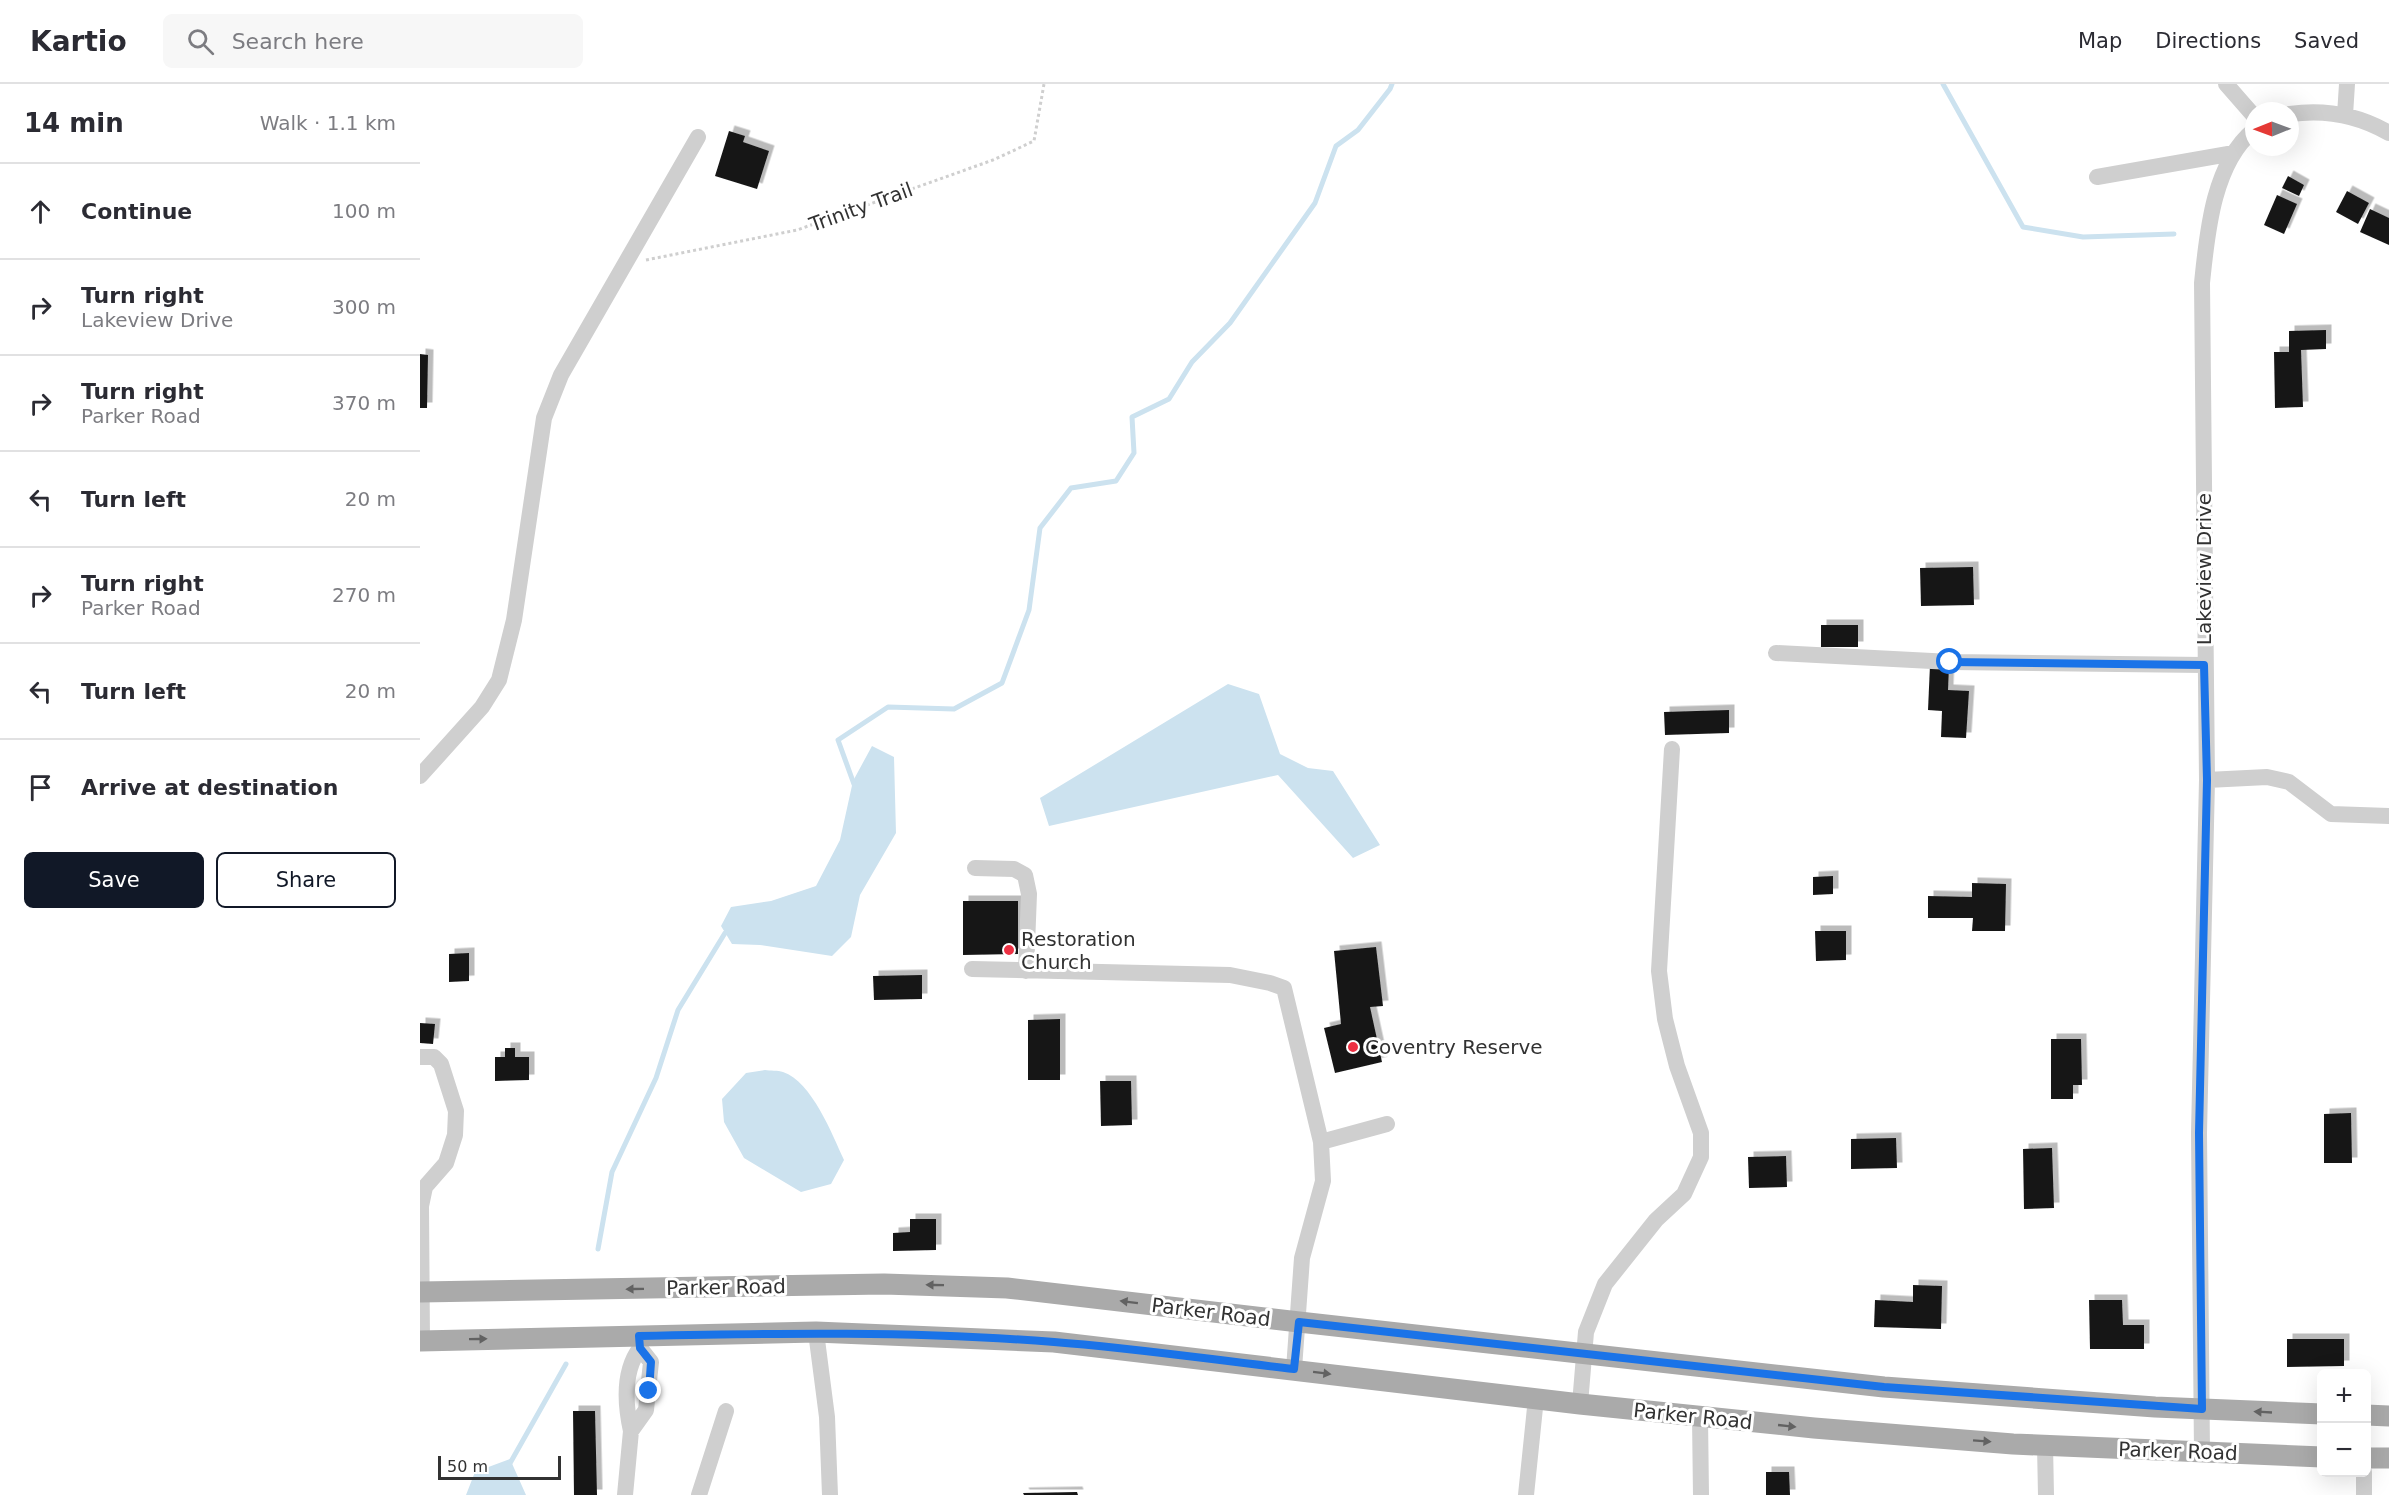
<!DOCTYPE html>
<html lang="en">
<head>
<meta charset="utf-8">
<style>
	:root { --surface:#fff; --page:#f7f7f7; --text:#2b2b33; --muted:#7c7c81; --line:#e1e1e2; --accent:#111827 }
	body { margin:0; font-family:"DejaVu Sans",sans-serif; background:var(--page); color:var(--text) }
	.controls { position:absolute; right:18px; bottom:18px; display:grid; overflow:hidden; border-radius:9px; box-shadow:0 6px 24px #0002 }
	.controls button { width:54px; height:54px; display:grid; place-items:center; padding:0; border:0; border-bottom:2px solid var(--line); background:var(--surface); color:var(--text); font:30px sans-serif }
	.compass { position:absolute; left:1825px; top:18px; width:54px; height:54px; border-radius:50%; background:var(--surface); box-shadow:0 6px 24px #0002; rotate:269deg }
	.scale { position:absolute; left:18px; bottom:15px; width:123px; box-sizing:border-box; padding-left:6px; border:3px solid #323232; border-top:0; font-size:16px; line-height:21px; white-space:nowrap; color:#323232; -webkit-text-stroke:4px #fff; paint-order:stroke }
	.stop { position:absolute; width:18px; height:18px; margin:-14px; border:4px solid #1a73e8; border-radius:50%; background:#fff }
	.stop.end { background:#1a73e8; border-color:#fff; box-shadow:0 2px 6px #0008 }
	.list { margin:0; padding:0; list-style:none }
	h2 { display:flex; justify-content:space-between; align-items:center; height:78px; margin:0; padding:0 24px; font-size:26px }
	h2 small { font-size:20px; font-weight:400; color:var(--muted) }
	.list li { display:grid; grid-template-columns:39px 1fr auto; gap:18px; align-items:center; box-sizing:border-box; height:96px; padding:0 24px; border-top:2px solid var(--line) }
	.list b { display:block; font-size:22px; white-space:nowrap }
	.list p { margin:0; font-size:20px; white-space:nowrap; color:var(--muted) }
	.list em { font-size:20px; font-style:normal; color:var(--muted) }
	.actions { display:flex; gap:12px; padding:18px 24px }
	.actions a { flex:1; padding:14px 0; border:2px solid var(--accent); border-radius:9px; text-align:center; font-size:21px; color:var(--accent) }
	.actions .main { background:var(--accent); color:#fff }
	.icon { flex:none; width:33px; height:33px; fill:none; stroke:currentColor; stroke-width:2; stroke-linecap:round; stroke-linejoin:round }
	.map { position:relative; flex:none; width:1969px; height:1411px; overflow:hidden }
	header { display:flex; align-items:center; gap:36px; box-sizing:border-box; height:84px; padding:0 30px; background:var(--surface); border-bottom:2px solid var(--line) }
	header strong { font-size:28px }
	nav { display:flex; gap:33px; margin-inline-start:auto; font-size:21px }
	.search { width:420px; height:54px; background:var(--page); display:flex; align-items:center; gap:15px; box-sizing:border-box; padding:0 21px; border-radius:9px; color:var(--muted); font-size:22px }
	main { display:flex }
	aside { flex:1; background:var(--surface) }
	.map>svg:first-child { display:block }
	.water { fill:#cce2ef }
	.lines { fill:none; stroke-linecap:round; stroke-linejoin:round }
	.stream { stroke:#cce2ef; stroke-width:5 }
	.building { fill:#191919; filter:url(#shadow) }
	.path { stroke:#cfcfcf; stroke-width:3; stroke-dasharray:3 3; stroke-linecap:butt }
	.minor { stroke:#cfcfcf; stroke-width:16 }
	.major { stroke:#aaa; stroke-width:21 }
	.oneway { fill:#626262 }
	.route { stroke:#1a73e8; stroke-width:8 }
	.poi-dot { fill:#ed3043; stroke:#fff; stroke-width:2 }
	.labels { text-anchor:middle; stroke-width:6; stroke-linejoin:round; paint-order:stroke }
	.street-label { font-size:20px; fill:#323232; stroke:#fff }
	.poi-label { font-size:20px; fill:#323232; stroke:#fff; text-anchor:start }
</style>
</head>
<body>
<header>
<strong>Kartio</strong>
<div class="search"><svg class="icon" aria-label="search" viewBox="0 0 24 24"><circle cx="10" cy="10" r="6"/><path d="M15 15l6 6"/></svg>Search here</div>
<nav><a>Map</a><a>Directions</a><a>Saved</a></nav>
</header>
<main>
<aside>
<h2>14 min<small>Walk · 1.1 km</small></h2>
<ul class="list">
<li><svg class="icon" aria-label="ahead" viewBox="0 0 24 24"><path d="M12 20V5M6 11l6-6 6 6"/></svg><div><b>Continue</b></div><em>100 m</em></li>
<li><svg class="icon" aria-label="right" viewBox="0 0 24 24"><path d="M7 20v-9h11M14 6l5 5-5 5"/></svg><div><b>Turn right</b><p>Lakeview Drive</p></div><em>300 m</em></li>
<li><svg class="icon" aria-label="right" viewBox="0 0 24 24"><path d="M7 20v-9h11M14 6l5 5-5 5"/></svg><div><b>Turn right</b><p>Parker Road</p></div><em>370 m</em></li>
<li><svg class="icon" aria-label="left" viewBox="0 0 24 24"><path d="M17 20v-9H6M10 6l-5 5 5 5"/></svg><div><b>Turn left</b></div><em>20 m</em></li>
<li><svg class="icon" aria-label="right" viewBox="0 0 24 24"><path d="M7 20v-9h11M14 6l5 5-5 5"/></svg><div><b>Turn right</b><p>Parker Road</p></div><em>270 m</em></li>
<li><svg class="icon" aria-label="left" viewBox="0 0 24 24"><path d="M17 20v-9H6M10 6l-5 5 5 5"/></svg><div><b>Turn left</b></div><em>20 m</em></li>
<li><svg class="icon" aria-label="arrive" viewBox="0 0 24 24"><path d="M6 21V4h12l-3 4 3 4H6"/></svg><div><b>Arrive at destination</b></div></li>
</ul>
<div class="actions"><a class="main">Save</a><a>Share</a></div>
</aside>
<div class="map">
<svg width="1969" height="1411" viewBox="0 0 1969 1411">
	<defs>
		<filter id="shadow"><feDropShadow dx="5.5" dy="-5.5" stdDeviation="0" flood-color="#0004"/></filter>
	</defs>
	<rect width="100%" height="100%" fill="#fff"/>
	<path class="water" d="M808,600L839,610L860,670L888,684L913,687L960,761L933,774L858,691L629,742L620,714Z
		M452,662L474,673L476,749L440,811L431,853L412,872L340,861L312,860L301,842L311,823L351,817L396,802L420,756L433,697Z
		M345,986C350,987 358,986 363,988C392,998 412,1050 424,1076L411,1100L381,1108L324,1074L304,1038L302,1015L326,989Z
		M90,1375L106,1411H46L55,1388Z"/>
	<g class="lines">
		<path class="stream" d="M1523,0L1603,143L1663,153L1754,150
			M435,703L418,656L468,623L534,625L582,599L609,526L620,444L651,404L696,397L714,369L712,333L749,315L772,278L810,239L895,119L916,62L938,46L970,5L972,0
			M178,1165L192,1088L236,994L258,926L305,849L310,848
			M89,1381L146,1280"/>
	</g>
	<path class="building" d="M309,47L325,52L323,58L349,67L337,105L295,92Z
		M1868,92L1884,101L1879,112L1862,104Z
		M1927,107L1949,119L1938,140L1916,128Z
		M1857,111L1877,120L1864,150L1844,141Z
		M1950,125L1969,134V161L1940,148Z
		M1906,246V265L1881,266L1883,323L1855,324L1854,268H1869V247Z
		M0,270L8,271L7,324H0Z
		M1553,483L1554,521L1501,522L1500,484Z
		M1401,541H1438V563H1401Z
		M1510,581L1529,582L1528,606L1549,607L1546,654L1521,653L1522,627L1508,626Z
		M1309,626V649L1245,651L1244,628Z
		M1413,792V810L1393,811V793Z
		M1552,799L1586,800L1585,847H1552L1553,834H1508V812L1552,813Z
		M543,817H598V870L543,871Z
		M1395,847H1426V876L1396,877Z
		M956,863L963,922L950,923L962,978L915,989L904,944L921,940L914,867Z
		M49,869V897L29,898V870Z
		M502,891V915L454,916L453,892Z
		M640,935V996H608V936Z
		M0,939L15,940L13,960L0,959Z
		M1631,955H1661L1662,1001H1653V1015H1631Z
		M85,964H95V973H109V996L75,997V973H85Z
		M680,997H711L712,1041L681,1042Z
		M1931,1029L1932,1079H1904V1030Z
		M1476,1054L1477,1084L1431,1085V1055Z
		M1632,1064L1634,1124L1604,1125L1603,1065Z
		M1366,1072L1367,1103L1329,1104L1328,1073Z
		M490,1135H516V1166L473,1167V1149L490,1148Z
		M1493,1201L1522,1202L1521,1245L1454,1243L1455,1216L1493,1218Z
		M1669,1216H1702L1703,1241H1724V1265H1670Z
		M1867,1255H1924V1282L1867,1283Z
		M153,1327H175L177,1411H154Z
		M1346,1388H1369L1370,1411H1346Z
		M657,1408L658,1411H604L603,1409Z"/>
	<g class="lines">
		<path class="path" d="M226,176L377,146L573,76L614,57L624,0"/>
		<path class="minor" d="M1806,0L1834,32
			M1870,30C1906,25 1938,31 1969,49
			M1925,31L1927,0
			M1677,93L1814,69
			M1356,569L1531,578L1784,581
			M0,692L62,623L79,596L94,536L124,334L141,291L278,53
			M1787,696L1847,693L1869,698L1911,730L1969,732
			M555,784L594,785L605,791L609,810L606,887
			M552,885L810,891L850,899L864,904L901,1058L903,1097L882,1174L874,1285
			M0,973H14L21,980L36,1027L35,1051L26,1079L5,1103L1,1122L2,1257
			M901,1058L967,1040
			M396,1248L407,1333L410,1411
			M219,1252L220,1264L231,1278L226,1326L211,1347C205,1320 203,1287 220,1264
			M1160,1320L1166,1248L1185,1200L1236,1136L1264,1110L1281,1073V1049L1257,982L1245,935L1239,887L1252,665
			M1280,1333L1281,1411
			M1625,1361L1626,1411
			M1782,1368L1779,1049L1787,696L1782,199C1787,150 1793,79 1834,46
			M1944,1388V1411
			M205,1411L211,1347
			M279,1411L306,1327
			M1106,1411L1116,1314"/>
		<path class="major" d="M0,1208L464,1200L587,1204L879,1238L1464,1303L1735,1323L1902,1330
			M0,1257L396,1248L634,1258L1160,1320L1394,1344L1593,1360L1902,1373
			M1946,1331L1969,1332
			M1946,1374H1969"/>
	</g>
	<defs><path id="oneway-solid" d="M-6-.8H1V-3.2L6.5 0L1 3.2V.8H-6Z" transform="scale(1.5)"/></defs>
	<g class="oneway">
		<use href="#oneway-solid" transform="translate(515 1201) rotate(-179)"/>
		<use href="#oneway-solid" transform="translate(215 1205) rotate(179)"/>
		<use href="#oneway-solid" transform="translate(709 1218) rotate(-173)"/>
		<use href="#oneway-solid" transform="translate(58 1255) rotate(-1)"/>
		<use href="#oneway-solid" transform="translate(902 1289) rotate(7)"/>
		<use href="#oneway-solid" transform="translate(1843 1328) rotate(-177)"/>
		<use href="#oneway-solid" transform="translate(1367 1342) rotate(6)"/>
		<use href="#oneway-solid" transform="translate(1562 1357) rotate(4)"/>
	</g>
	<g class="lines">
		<path class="route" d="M229,1307L231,1278L220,1264L219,1252C358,1249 496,1247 634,1258C714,1264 794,1276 874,1285L879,1238L1464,1303L1782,1325L1779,1049L1787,696L1784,581L1530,578"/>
	</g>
	<g class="poi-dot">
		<circle cx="589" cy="866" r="6"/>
		<circle cx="933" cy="963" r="6"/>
	</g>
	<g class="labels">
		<g class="street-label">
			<text transform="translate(441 123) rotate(-20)" y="7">Trinity Trail</text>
			<text transform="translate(1784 485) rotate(-90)" y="7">Lakeview Drive</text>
			<text transform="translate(306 1203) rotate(-1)" y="7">Parker Road</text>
			<text transform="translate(791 1228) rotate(7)" y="7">Parker Road</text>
			<text transform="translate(1273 1332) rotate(6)" y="7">Parker Road</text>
			<text transform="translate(1758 1367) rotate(2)" y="7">Parker Road</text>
		</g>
		<g class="poi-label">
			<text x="601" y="862">Restoration<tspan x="601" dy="23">Church</tspan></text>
			<text x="945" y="970">Coventry Reserve</text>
		</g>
	</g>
</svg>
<div class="controls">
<button>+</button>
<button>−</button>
</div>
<svg class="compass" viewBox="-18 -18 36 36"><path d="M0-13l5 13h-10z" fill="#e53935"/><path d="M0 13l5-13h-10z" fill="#7c7c81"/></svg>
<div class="scale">50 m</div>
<div class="stop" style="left:1530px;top:578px"></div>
<div class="stop end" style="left:229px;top:1307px"></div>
</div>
</main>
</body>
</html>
